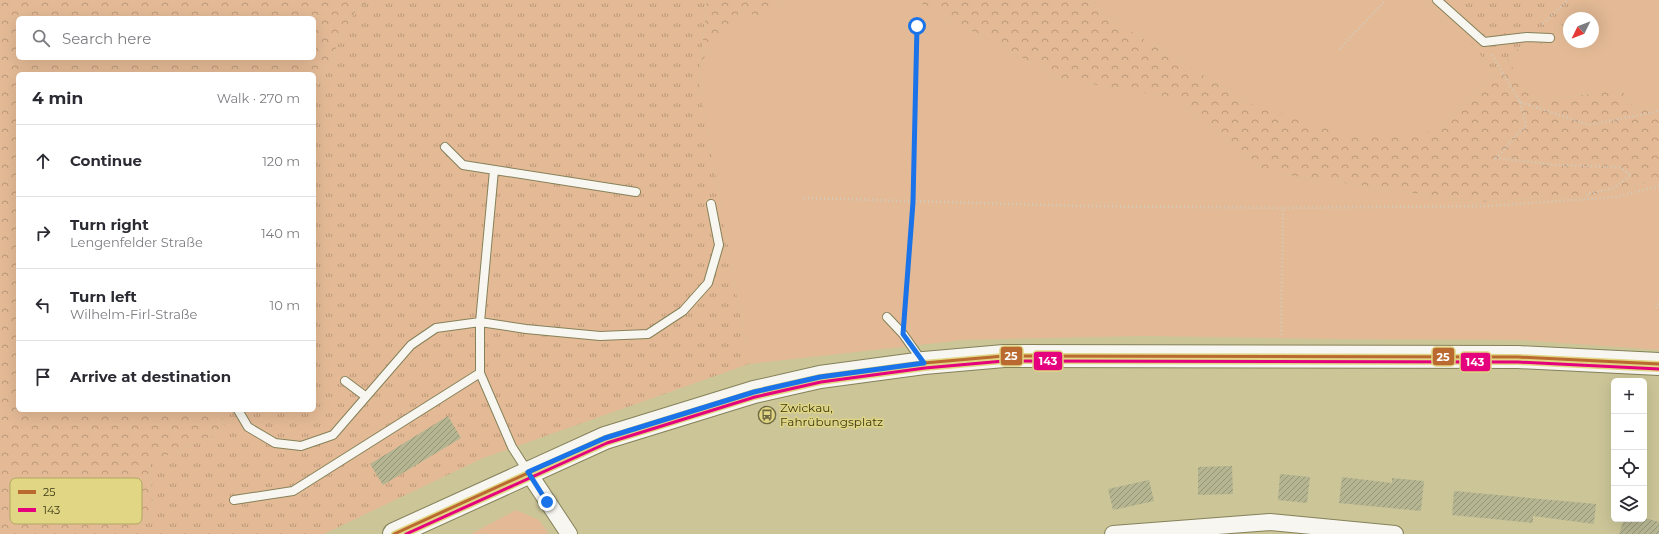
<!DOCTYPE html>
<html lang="en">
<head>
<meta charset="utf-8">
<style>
	:root { --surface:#fff; --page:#f2f2f3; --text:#2b2b33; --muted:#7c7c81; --line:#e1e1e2 }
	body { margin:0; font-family:Montserrat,sans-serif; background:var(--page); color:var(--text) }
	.controls { position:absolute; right:12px; bottom:12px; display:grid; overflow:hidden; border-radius:6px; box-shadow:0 4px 16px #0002 }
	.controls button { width:36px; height:36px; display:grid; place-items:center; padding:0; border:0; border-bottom:1px solid var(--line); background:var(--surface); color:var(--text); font:20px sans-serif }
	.compass { position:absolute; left:1563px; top:12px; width:36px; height:36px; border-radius:50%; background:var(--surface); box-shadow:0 4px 16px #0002; rotate:227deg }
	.stop { position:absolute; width:12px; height:12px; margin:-9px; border:3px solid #1a73e8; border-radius:50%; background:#fff }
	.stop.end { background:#1a73e8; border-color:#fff; box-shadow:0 1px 4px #0008 }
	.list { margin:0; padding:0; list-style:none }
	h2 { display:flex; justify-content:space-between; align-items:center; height:52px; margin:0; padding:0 16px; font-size:17px }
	h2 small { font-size:13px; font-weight:400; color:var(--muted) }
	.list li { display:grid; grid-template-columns:26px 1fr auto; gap:12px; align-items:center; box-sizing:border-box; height:72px; padding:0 16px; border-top:1px solid var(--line) }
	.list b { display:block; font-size:15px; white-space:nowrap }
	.list p { margin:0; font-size:13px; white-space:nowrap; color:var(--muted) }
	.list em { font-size:13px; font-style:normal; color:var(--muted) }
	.icon { flex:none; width:22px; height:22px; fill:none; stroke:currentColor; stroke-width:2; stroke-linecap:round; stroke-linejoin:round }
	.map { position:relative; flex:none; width:1659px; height:534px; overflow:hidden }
	.search { position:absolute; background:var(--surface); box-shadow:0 4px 16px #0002; left:16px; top:16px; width:300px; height:44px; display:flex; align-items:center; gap:10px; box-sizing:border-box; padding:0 14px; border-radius:6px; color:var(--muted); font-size:15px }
	.panel { position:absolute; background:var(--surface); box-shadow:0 4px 16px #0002; left:16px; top:72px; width:300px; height:340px; border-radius:6px }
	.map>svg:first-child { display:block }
	.grass { fill:url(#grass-tufts) }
	.forest { fill:url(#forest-crowns); fill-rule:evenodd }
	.garden { fill:#e4ba96 }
	.building { fill:url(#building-hatch) }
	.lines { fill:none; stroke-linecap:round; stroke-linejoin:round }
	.lane-casing { stroke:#858159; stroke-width:10 }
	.street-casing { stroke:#858159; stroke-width:18 }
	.secondary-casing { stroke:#858159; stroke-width:24 }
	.path { stroke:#ceccbd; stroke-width:2.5; stroke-dasharray:1 3; stroke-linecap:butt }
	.lane { stroke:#f7f6f0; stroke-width:8 }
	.street { stroke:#f7f6f0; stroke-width:16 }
	.secondary { stroke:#f7f6f0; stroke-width:22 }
	.bus-1-casing { stroke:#e0d683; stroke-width:6 }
	.bus-2-casing { stroke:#e0d683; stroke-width:6 }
	.bus-1 { stroke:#ba6a30; stroke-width:3 }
	.bus-2 { stroke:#e5007d; stroke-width:3 }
	.route { stroke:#1a73e8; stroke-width:5 }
	.labels { text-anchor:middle; stroke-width:3; stroke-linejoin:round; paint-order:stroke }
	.poi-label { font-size:12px; fill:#3c3815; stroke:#e0d683; text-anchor:start }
	.key { fill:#e0d683; stroke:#afa762; stroke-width:1 }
	.key-label { font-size:11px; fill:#3c3815 }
	.line-badge { stroke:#e0d683; stroke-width:1.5 }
	.badge-label { font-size:11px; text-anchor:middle; font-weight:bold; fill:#fff }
</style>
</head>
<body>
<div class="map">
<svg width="1659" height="534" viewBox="0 0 1659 534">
	<defs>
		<pattern id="grass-tufts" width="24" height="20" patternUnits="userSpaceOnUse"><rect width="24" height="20" fill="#e4ba96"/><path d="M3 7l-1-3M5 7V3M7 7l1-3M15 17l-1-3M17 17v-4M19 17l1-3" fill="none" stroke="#ba9879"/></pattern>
		<pattern id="forest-crowns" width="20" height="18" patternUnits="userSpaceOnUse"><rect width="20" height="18" fill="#e4ba96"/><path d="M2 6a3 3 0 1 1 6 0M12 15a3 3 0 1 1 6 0" fill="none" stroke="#ba9879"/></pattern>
		<pattern id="building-hatch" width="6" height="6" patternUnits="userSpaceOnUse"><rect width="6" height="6" fill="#b5b592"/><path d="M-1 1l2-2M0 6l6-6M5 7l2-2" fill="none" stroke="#949476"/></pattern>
	</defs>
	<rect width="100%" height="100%" fill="#cbc598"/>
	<path class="grass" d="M369,0H707L699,81L749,364L483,458L324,534H132L153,511L150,463L225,430L220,410H314V91L354,13Z
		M1424,0H1590L1543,44H1523L1494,73L1474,47Z"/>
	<path class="forest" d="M0,0H369L354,13L314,91V74H18V410H220L225,430L150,463L153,511L132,534H0ZM18,18H314V58H18Z
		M707,0H783L758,21L745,6L701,62Z
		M914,0H1084L1145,40L1251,104L1436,131L1523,44L1509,62L1534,101L1622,90L1637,111L1659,105V180L1587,196L1478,202L1265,172L1175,98L1061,79Z"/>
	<path class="garden" d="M783,0H914L1061,79L1175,98L1265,172L1478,202L1587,196L1659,180V350L1520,340L1332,339L1144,336L964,340L749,364L699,81L701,62L745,6L758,21Z
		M1084,0H1424L1474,47L1494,73L1436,131L1355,136L1251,104L1145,40Z
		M1590,0H1659V105L1637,111L1622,90L1534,101L1509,62L1523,44H1543L1569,20V42H1593V18H1571Z
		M516,510L539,520L549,534H471Z"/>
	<path class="building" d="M448,416L461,438L383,485L370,464Z
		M1232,466L1233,494L1198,495V467Z
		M1280,474L1310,477L1307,503L1278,500Z
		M1342,477L1392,483V478L1424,481L1421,511L1339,503Z
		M1149,480L1154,501L1113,510L1108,489Z
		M1454,491L1596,504L1594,524L1533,516V523L1452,515Z
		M1624,519H1649L1659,522V534H1619Z"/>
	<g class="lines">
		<defs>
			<path id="lane" d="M1437,0L1484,42L1527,37L1550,38
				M445,147L463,165L636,192
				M494,170L480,322V373L512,447L528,472
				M887,317L903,334L922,361
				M345,381L365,396
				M238,410L248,427L275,443L301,446L333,435L411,345L436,328L480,322L526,329L600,336L648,334L683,311L708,283L719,245L711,204
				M234,500L293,491L480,373"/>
			<path id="street" d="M528,472L569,534
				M1113,534L1270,522L1395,534"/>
			<path id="secondary" d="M394,534L605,438L754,392L820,377L924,363L1004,356L1518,357L1659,364"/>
		</defs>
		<use href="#lane" class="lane-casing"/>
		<use href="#street" class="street-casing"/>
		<use href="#secondary" class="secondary-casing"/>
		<path class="path" d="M1543,24L1568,0
			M1339,49L1386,0
			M1492,55L1520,102L1589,125L1659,111
			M1520,102L1526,125L1496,158L1556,165L1619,167L1631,175L1614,188L1587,194V199
			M804,198L1080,206L1283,208L1487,206L1616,197L1659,186
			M1656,308L1659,303
			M904,316L913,202L917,26
			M1281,335L1283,208"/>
		<use href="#lane" class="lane"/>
		<use href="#street" class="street"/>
		<use href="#secondary" class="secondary"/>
		<defs>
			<path id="bus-1" d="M394,534L605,438L754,392L820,377L924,363L1004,356L1518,357L1659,364"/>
			<path id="bus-2" d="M406,534L607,443L755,397L821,382L925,368L1004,361L1518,362L1659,369"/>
		</defs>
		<use href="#bus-1" class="bus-1-casing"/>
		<use href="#bus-2" class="bus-2-casing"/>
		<use href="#bus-1" class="bus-1"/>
		<use href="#bus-2" class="bus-2"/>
	</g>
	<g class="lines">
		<path class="route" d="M547,502L528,472L605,438L754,392L820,377L924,363L903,334L913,202L917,26"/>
	</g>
	<defs>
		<symbol id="bus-ring" viewBox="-11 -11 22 22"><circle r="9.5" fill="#e0d683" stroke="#6e6943" stroke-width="1.5"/><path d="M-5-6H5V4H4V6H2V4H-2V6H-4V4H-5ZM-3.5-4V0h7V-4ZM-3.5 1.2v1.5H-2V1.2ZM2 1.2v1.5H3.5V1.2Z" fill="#6e6943"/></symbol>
	</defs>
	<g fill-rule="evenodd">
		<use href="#bus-ring" x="757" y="405" width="20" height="20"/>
	</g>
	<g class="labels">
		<g class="poi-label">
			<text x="780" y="412">Zwickau,<tspan x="780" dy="14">Fahrübungsplatz</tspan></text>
		</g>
	</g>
	<rect x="10" y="478" width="132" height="46" rx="6" class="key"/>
	<rect x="18" y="490" width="18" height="4" fill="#ba6a30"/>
	<rect x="18" y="508" width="18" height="4" fill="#e5007d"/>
	<g class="key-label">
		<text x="43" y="496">25</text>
		<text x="43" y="514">143</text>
	</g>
	<g class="line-badge">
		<rect x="1000" y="346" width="23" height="20" rx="4" fill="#ba6a30"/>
		<rect x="1432" y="347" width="23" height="19" rx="4" fill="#ba6a30"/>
		<rect x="1033" y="351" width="30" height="20" rx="4" fill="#e5007d"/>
		<rect x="1460" y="352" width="31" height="20" rx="4" fill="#e5007d"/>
	</g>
	<g class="badge-label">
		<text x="1011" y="360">25</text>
		<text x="1443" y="361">25</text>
		<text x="1048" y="365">143</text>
		<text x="1475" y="366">143</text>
	</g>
</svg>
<div class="controls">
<button>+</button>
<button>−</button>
<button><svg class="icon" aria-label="locate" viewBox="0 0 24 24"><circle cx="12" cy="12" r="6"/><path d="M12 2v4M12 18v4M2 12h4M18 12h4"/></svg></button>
<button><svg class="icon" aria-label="layers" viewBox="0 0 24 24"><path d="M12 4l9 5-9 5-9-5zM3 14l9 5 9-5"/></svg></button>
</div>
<svg class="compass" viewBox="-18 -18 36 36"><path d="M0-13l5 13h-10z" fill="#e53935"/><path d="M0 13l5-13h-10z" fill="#7c7c81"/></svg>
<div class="stop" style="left:917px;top:26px"></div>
<div class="stop end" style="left:547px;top:502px"></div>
<div class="search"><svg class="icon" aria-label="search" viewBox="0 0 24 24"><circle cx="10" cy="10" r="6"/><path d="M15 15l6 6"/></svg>Search here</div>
<section class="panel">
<h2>4 min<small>Walk · 270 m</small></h2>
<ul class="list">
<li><svg class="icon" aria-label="ahead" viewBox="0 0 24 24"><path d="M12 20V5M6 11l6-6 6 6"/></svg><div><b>Continue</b></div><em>120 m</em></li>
<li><svg class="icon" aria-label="right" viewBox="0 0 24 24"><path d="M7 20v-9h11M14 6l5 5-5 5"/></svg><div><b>Turn right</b><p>Lengenfelder Straße</p></div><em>140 m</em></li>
<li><svg class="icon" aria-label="left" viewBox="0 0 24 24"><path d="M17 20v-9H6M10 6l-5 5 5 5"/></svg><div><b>Turn left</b><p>Wilhelm-Firl-Straße</p></div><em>10 m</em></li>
<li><svg class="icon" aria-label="arrive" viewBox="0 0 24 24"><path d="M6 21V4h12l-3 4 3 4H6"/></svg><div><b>Arrive at destination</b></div></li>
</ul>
</section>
</div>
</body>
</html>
